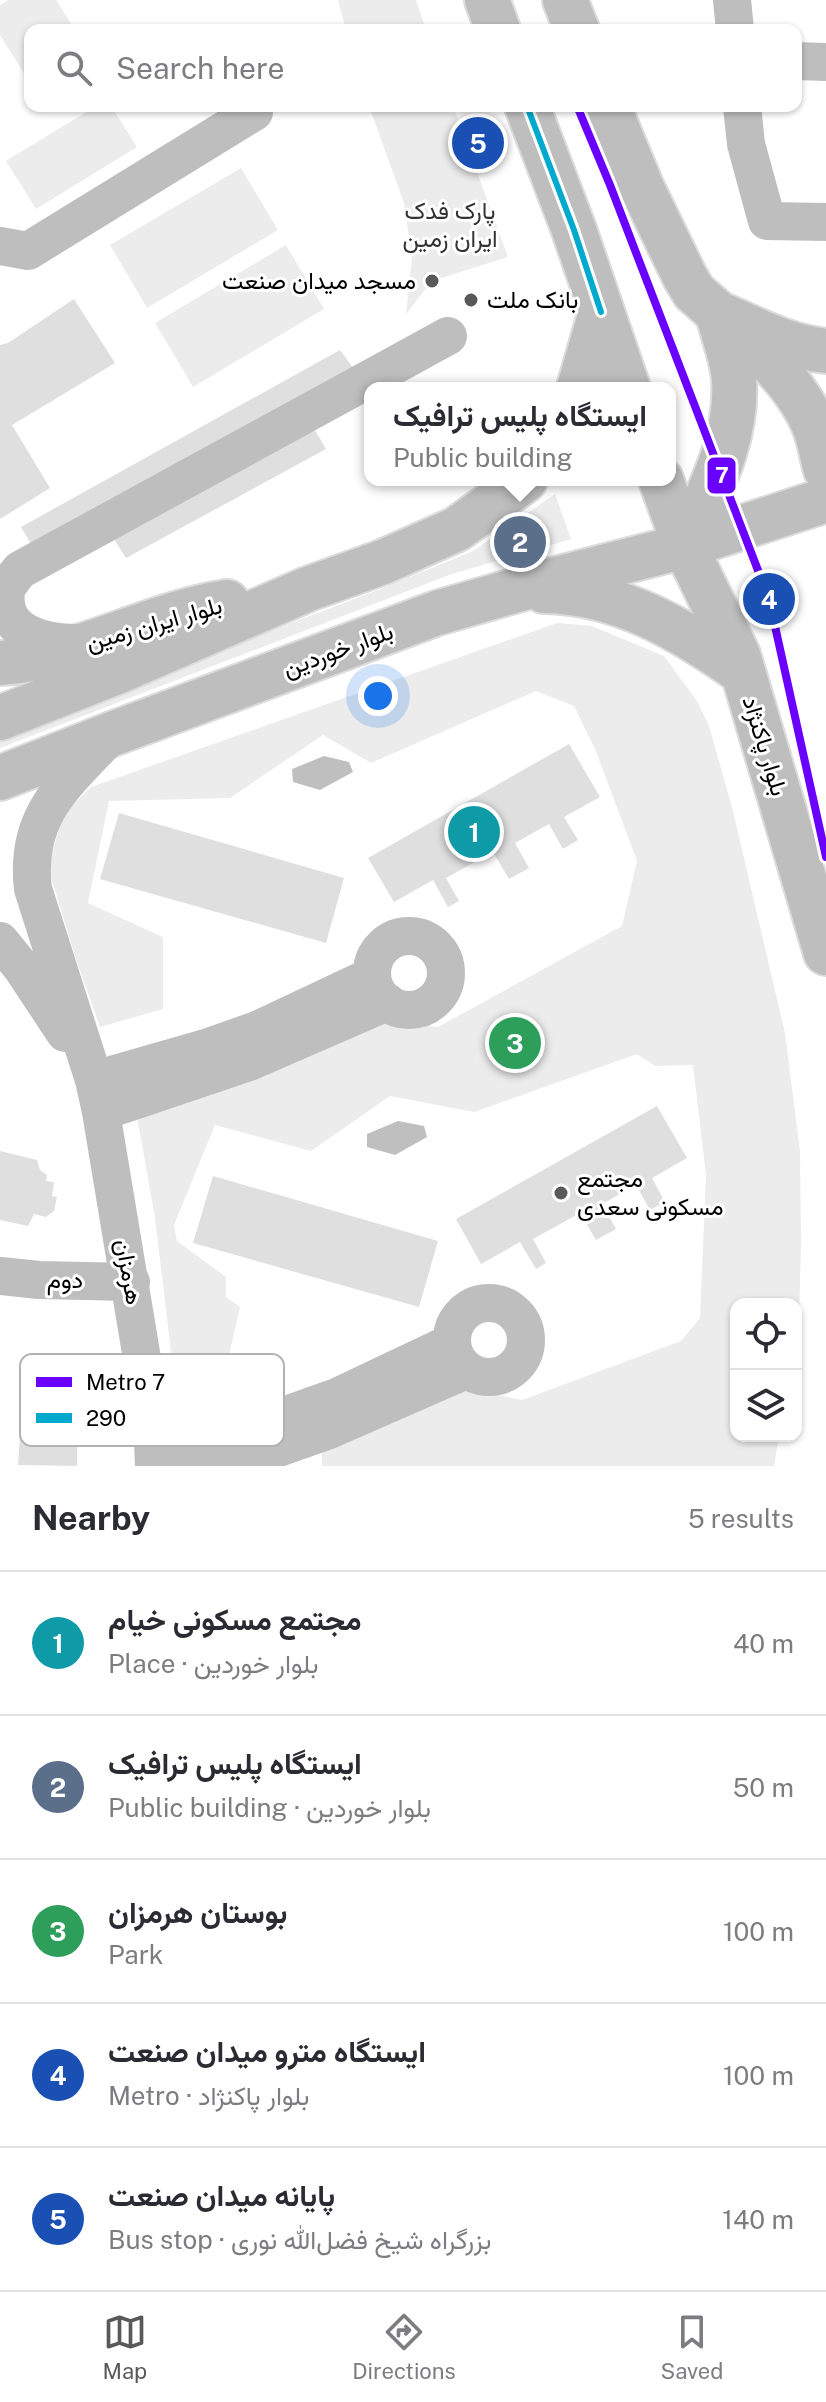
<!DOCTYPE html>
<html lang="en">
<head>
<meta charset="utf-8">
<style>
	:root { --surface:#fff; --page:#f2f2f3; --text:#2b2b33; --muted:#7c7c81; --line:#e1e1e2; --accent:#595959 }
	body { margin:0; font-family:"Public Sans",Vazirmatn,sans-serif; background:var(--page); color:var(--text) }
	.controls { position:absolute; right:24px; bottom:24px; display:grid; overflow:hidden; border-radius:16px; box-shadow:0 2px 6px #0004 }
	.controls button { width:72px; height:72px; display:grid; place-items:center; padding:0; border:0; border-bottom:2px solid var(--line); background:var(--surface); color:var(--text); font:40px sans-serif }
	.you { position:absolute; left:378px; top:696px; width:28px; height:28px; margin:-20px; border:6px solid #fff; border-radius:50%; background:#1a73e8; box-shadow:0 0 0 12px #1a73e833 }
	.badge { display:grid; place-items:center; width:52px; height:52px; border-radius:50%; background:var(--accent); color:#fff; font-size:26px; font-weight:700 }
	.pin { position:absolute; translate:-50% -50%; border:4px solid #fff; box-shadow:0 2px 8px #0006 }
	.popup { position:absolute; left:364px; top:382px; width:312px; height:104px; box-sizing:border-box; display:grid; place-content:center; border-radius:16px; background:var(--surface); filter:drop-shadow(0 2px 6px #0005); font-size:26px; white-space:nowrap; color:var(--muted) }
	.popup b { font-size:30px; color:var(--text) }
	.popup::after { content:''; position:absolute; left:50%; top:100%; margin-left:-16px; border:16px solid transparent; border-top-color:var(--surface) }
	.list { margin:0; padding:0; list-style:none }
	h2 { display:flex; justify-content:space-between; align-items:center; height:104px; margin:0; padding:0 32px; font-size:34px }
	h2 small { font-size:26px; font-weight:400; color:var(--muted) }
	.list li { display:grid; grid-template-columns:52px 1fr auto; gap:24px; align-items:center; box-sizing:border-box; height:144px; padding:0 32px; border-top:2px solid var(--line) }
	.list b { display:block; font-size:30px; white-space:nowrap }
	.list p { margin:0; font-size:26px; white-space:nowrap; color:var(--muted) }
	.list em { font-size:26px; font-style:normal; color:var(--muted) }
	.icon { flex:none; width:44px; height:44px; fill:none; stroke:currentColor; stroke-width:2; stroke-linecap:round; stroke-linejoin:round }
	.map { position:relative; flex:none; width:826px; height:1466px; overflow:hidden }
	.search { position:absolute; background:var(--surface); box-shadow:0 2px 6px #0004; left:24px; right:24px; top:24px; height:88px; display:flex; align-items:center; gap:20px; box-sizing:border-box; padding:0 28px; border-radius:16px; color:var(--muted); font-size:30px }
	.sheet { height:824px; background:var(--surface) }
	nav { display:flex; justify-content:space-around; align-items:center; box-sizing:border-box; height:112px; border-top:2px solid var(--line); background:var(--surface); font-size:22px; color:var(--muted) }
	nav a { display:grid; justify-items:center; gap:4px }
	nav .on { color:var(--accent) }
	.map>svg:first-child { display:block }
	.green { fill:#ececec }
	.water { fill:#bfbfbf }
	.building { fill:#dfdfdf }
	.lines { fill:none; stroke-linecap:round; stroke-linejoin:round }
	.major-casing { stroke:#dbdbdb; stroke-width:48 }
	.highway-casing { stroke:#dbdbdb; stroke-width:48 }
	.minor { stroke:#bebebe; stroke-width:38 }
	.major { stroke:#bebebe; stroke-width:44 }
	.highway { stroke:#bebebe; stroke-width:44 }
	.bus-1-casing { stroke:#fff; stroke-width:12 }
	.bus-1 { stroke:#00a9ce; stroke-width:6 }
	.metro-1-casing { stroke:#fff; stroke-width:14 }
	.metro-1 { stroke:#6a00ff; stroke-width:8 }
	.poi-dot { fill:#595959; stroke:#fff; stroke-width:3 }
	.labels { text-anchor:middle; stroke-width:6; stroke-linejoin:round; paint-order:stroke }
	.park-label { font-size:24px; fill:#333; stroke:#fff }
	.poi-label { font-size:24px; fill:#000; stroke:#fff; text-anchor:start }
	.street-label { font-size:24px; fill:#000; stroke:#fff }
	.key { fill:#fff; stroke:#b2b2b2; stroke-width:2 }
	.key-label { font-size:22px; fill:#000 }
	.line-badge { stroke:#fff; stroke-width:3 }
	.badge-label { font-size:22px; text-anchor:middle; font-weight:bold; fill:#fff }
</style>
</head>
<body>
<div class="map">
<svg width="826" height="1466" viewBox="0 0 826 1466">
	<rect width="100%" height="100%" fill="#fff"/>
	<path class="green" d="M8,0H56L75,30H30V83L0,35V5Z
		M338,0H416L426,30H346Z
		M96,106H111L137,147L36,209L6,161Z
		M369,106H453L508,257L432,281L406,314L412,257L404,203Z
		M241,168L278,230L147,308L110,245Z
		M286,245L324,309L193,387L155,323Z
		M555,494L571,539L449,575L0,748V736L32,722L378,590L473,551Z
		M557,623L592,626L664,656L697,701L709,726L732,807L785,1033L800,1151L801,1243L799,1322L796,1336V1304H736V1436H779L774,1466H322L321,1431L442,1384L522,1400L681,1341L700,1318L706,1175L693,1065L655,1066L637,1054L474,1112L390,1096L311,1151L215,1125L174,1225L177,1241L226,1277V1297L240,1307L222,1386L174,1377L155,1218L130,1077L332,1017L438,1027L622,926L637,861L595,749L574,706L536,691L371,763L323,735L230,798L109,801L88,903L163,937V1009L100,1027L76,959L48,867L60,826L71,807L91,787Z"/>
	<path class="water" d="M324,756L349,762L353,772L320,790L293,782L292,769Z
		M398,1121L424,1126L427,1137L395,1155L367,1147V1134Z"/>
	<path class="building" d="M74,299L115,363L12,425L50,488L0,519V345L8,343Z
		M340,350L357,373L35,551L21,527Z
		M312,425L326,449L126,558L112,536Z
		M569,744L600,797L564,817L578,840L563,849L549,824L515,843L529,868L509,879L493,852L446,878L459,901L448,907L433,880L394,902L368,858Z
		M119,813L344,878L326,943L100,879Z
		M657,1106L687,1158L652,1178L665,1202L650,1210L636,1185L602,1204L616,1229L596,1240L580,1213L533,1239L546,1263L536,1269L520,1242L481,1264L456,1219Z
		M0,1151L37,1160L40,1170L47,1175L46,1181L54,1182L52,1196L57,1197L54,1211L46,1217L34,1214L28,1226L0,1220Z
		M213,1176L438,1241L419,1307L193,1243Z
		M24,1374H78L77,1466L18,1465Z"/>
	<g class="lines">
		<defs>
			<path id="major" d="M727,317C760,332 790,347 826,351
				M579,388L601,312
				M544,591C620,592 683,630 742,672
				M0,663C79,658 149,614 227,602
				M0,718L117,672L308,589L383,562L457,529L525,480
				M0,778L112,734L437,613L548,581L685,546L738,655L826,953"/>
			<path id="highway" d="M487,0L498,30
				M565,0L577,30
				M527,106L574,230L628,388
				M608,106L641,186L685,277L694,292C735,329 795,375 815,428C820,441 822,457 826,470
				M661,480L685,546
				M685,546C708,493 738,441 734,380C733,359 723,335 718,314
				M685,546L826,500"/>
		</defs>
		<use href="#major" class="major-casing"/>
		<use href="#highway" class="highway-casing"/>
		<path class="minor" d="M732,0L735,30
			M796,61L826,62
			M742,106L746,144L767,221L826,222
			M0,246L28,251L254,112
			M81,643C50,644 0,636 6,591C8,584 15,576 20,570L448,336
			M112,734C66,784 24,814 33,889L94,1080L101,1112L152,1419L154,1466
			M372 973a37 37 0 1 1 74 0a37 37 0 1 1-74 0Z
			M0,941L22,968L65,1033
			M94,1080L209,1047L257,1030L372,976
			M101,1112L249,1062L387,1002
			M0,1276L39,1280L131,1282
			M452 1340a37 37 0 1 1 74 0a37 37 0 1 1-74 0Z
			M152,1419L289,1414L337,1397L451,1343
			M154,1459L270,1451L329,1430L466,1370"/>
		<use href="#major" class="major"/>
		<use href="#highway" class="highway"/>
		<defs>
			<path id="bus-1" d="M527,106L574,230L601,312"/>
		</defs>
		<use href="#bus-1" class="bus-1-casing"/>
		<use href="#bus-1" class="bus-1"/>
		<defs>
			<path id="metro-1" d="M577,106L610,185L769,599L826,857"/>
		</defs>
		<use href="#metro-1" class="metro-1-casing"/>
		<use href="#metro-1" class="metro-1"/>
	</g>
	<g class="poi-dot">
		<circle cx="432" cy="281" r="8"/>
		<circle cx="471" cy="300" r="8"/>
		<circle cx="561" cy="1193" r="8"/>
	</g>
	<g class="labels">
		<g class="park-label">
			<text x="450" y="219">پارک فدک<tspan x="450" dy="28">ایران زمین</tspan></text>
		</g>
		<g class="poi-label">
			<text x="416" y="289" text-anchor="end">مسجد میدان صنعت</text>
			<text x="487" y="308">بانک ملت</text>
			<text x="577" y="1187">مجتمع<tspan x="577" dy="28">مسکونی سعدی</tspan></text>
		</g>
		<g class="street-label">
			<text transform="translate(154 624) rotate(-16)" y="8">بلوار ایران زمین</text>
			<text transform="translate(338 650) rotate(-20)" y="8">بلوار خوردین</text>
			<text transform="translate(765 746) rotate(73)" y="8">بلوار پاکنژاد</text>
			<text transform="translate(129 1272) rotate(80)" y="8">هرمزان</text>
			<text transform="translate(65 1280) rotate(1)" y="8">دوم</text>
		</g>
	</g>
	<rect x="20" y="1354" width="264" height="92" rx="12" class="key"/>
	<rect x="36" y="1377" width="36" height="10" fill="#6a00ff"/>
	<rect x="36" y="1413" width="36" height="10" fill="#00a9ce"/>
	<g class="key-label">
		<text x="86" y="1390">Metro 7</text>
		<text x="86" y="1426">290</text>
	</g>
	<rect class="line-badge" x="706" y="456" width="31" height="39" rx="8" fill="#6a00ff"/>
	<g class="badge-label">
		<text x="722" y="483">7</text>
	</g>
</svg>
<div class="controls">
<button><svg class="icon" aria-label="locate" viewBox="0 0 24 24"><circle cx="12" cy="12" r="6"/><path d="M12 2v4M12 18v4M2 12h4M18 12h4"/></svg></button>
<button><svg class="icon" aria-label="layers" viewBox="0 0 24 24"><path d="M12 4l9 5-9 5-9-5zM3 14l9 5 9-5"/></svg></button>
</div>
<div class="you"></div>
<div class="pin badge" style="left:474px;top:832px;background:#0f9aa8">1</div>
<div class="pin badge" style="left:520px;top:542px;background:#5c6f8a">2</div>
<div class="popup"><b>ایستگاه پلیس ترافیک</b>Public building</div>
<div class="pin badge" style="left:515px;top:1043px;background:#2e9e5b">3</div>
<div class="pin badge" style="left:769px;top:599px;background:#1a4fb4">4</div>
<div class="pin badge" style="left:478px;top:143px;background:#1a4fb4">5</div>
<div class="search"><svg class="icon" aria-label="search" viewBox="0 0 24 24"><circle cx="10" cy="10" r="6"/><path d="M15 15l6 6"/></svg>Search here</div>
</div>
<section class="sheet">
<h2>Nearby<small>5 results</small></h2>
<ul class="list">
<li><span class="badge" style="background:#0f9aa8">1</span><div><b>مجتمع مسکونی خیام</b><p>Place · بلوار خوردین</p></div><em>40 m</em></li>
<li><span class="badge" style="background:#5c6f8a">2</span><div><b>ایستگاه پلیس ترافیک</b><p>Public building · بلوار خوردین</p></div><em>50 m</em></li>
<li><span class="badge" style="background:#2e9e5b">3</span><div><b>بوستان هرمزان</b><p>Park</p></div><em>100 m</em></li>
<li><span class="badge" style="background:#1a4fb4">4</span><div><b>ایستگاه مترو میدان صنعت</b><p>Metro · بلوار پاکنژاد</p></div><em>100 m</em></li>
<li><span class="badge" style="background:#1a4fb4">5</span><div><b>پایانه میدان صنعت</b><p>Bus stop · بزرگراه شیخ فضل‌الله نوری</p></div><em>140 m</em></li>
</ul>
</section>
<nav>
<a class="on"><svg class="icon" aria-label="map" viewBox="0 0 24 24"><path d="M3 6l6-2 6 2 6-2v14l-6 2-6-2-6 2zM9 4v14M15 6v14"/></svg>Map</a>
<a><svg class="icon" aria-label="directions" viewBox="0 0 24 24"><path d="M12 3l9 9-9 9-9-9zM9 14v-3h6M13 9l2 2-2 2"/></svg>Directions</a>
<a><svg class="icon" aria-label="saved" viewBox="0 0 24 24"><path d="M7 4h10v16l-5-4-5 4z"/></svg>Saved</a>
</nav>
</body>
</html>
